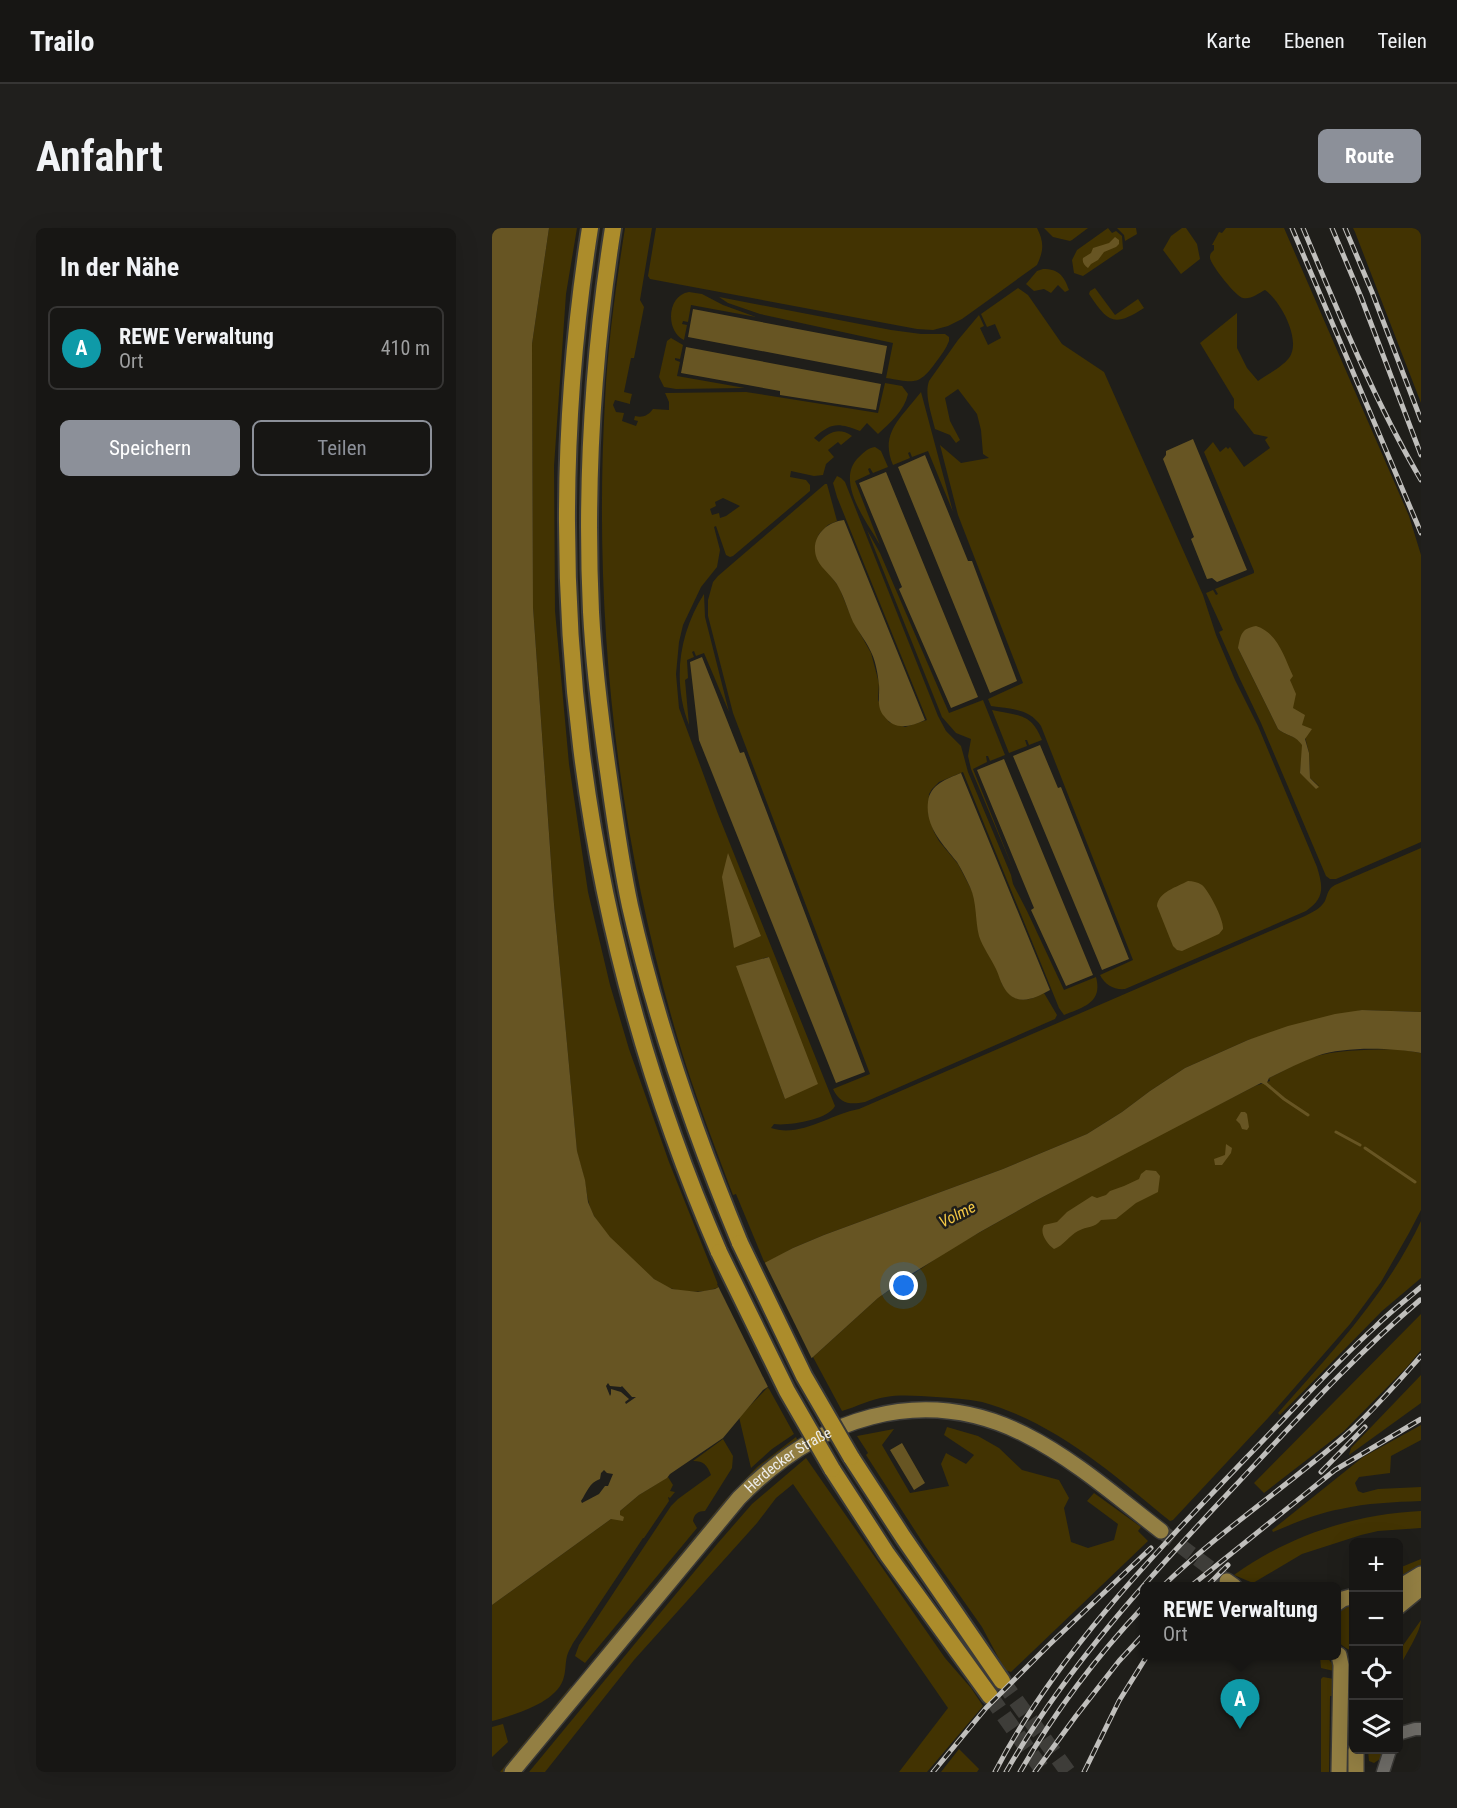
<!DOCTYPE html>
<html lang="de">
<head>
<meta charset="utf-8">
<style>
	:root { --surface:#171614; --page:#201f1d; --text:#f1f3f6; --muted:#9e9fa0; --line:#363534; --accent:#8c9099 }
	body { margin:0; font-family:"Roboto Condensed",sans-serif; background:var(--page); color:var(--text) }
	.controls { position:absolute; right:18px; bottom:18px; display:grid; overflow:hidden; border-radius:9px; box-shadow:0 6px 24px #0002 }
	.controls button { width:54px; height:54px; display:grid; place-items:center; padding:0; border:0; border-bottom:2px solid var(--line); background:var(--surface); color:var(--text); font:30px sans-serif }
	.you { position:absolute; left:412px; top:1058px; width:21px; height:21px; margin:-15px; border:4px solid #fff; border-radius:50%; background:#1a73e8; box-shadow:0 0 0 9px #1a73e833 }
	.badge { display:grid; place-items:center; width:39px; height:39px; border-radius:50%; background:var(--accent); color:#fff; font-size:20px; font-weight:700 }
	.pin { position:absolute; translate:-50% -50px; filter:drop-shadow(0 2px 3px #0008) }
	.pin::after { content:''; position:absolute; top:32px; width:21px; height:18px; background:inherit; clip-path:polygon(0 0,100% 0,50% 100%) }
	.popup { position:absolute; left:648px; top:1354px; width:201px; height:78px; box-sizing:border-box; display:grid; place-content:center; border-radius:9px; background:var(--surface); filter:drop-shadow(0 2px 4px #0005); font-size:20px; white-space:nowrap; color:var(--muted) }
	.popup b { font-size:22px; color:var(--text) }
	.popup::after { content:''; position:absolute; left:50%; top:100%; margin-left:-12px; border:12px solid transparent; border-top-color:var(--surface) }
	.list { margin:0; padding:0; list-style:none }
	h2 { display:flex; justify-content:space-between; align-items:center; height:78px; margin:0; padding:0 24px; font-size:26px }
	h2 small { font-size:20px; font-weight:400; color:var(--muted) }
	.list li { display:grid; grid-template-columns:39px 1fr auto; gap:18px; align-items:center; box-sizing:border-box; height:84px; margin:0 12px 12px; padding:0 12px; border:2px solid var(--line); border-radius:9px }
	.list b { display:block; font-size:22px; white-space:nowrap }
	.list p { margin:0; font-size:20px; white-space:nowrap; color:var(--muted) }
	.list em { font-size:20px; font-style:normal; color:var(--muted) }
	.actions { display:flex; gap:12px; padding:18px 24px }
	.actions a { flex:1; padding:14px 0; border:2px solid var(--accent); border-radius:9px; text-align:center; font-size:21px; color:var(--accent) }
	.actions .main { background:var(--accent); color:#fff }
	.icon { flex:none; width:33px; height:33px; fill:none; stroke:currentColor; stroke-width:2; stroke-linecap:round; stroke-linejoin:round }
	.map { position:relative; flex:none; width:929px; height:1544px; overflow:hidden; border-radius:9px }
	header { display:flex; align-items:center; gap:36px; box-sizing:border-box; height:84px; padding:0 30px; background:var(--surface); border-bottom:2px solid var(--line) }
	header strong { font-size:28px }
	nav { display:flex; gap:33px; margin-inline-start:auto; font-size:21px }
	.intro { display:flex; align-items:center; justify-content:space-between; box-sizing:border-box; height:144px; padding:0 36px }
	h1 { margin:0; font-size:42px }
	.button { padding:15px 27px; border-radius:9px; background:var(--accent); color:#fff; font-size:21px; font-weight:700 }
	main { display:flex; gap:36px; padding:0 36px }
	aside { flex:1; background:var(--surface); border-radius:9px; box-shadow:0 6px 24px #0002 }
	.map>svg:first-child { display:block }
	.green { fill:#423302; fill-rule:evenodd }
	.water { fill:#675523; fill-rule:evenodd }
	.pier { fill:#1f1e1a }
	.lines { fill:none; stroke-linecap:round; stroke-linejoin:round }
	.stream { stroke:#675523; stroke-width:3 }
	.major-tunnel { stroke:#3e3d39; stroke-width:15; stroke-dasharray:15 8; stroke-linecap:butt }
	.highway-tunnel { stroke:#3e3d39; stroke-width:16; stroke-dasharray:16 8; stroke-linecap:butt }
	.minor-casing { stroke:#3b3a37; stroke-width:15 }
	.major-casing { stroke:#3b3a37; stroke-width:18 }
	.highway-casing { stroke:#3b3a37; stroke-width:20 }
	.minor { stroke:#6d6b66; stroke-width:12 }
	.major { stroke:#937f43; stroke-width:15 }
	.highway { stroke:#ac8c2b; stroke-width:16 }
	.rail-casing { stroke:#c0bfbc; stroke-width:5 }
	.rail { stroke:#1f1e1a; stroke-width:3; stroke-dasharray:9; stroke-linecap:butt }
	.highway-bridge-casing { stroke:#3b3a37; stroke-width:20; stroke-linecap:butt }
	.highway-bridge { stroke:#ac8c2b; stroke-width:16 }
	.labels { text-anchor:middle; stroke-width:5; stroke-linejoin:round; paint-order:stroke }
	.street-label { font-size:15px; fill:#edece9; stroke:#1f1e1a }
	.water-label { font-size:16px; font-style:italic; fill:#f4c845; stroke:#1f1e1a }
</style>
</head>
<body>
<header>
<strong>Trailo</strong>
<nav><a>Karte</a><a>Ebenen</a><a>Teilen</a></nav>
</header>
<div class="intro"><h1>Anfahrt</h1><a class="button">Route</a></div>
<main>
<aside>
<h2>In der Nähe<small></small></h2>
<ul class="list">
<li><span class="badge" style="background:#0f9aa8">A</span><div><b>REWE Verwaltung</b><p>Ort</p></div><em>410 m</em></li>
</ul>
<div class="actions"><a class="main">Speichern</a><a>Teilen</a></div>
</aside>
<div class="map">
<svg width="929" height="1544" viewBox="0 0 929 1544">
	<rect width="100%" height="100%" fill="#1f1e1a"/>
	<path class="green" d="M57,0H85L74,66L62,238L63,383L77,536L96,664L118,757L137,821L177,934L227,1059C213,1065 195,1065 181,1061C158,1055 112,1007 101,986C95,974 95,963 92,950C90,941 87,932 85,924L62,676L41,379L40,116Z
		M133,0H160L148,72L152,79L142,130H139L132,164L140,166L138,174V176L123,172L121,177L124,184L132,185L130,193L144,198L146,193L142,192L143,188C150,190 156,188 161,181L177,182V174L173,165L254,164L386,185L393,155L410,158L416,166C412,183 398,195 386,206L375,195L368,203C346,195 340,194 322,210L327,214C337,204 347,199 360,208L349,217L346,214L336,222L342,229L334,236L331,247L322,248L299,243L298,249L314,252L318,257V263L241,328L238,329L234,327L224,298L222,299L228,322L225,339L209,359L191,397L187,414L184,446L187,480L226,586L343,878C336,892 296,898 282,896L279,900C308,910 339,886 367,881L813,688C821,684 828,681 833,673C836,665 836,661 843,657L929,620V784L870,782L756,812L693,840L658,863L630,884L595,906L511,941L332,1007L301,1020L273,1036L244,966L241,967C221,914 201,862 185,808C124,602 101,386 113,172C116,114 124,57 133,0ZM231,270L248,278L234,288L228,290L227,285L220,287L218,281L224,278L223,274ZM276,729H277L293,871L245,738Z
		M164,0H545C552,14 552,22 545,37L470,91L456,98L441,102L425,101L158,51L156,48Z
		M552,0H596L580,12L578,13L561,9Z
		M616,0L620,5L624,3L630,8L631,21L591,48L582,45L580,32L585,22Z
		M625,0H644L645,6L633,13L632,7Z
		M690,0H694L705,16L708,31L689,46L671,22L679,8Z
		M734,0H792L917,288L929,327V614L844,651H838L834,648L769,495L747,449L727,404L731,402L714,365L721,362L724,367L726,366L723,361L762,345V343L712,224L721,214L728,224L734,219L736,221L738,219L752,239L778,220L773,212L776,209L762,206L742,180V171L708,115L745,85V120L755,140L766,153C776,146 790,139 797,130C810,113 789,73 773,62C767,65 758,72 751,70C744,69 719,37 718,30C718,28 718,27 719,25L722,22V17H720L727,4L730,5ZM746,420L798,452L801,480L810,497L817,525L818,550L827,558L808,545L811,517C802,506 796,509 786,501Z
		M861,0H929V175L863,4Z
		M551,41C567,41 572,48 577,62L573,64L566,57L559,65L552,61L542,63L534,56L545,43Z
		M526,60L536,67L570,116L612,144L711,367L724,407L743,452L766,498L825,639C831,659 833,670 814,683L633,761C622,762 613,757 608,747L641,732L549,498C537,480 518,481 499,478L496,471L531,455L466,287L448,217L469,235L497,230L491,226L489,202L485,186L466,161L453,170L458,193L468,212L464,215L458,207L443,201C440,187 432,167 437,153L466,112L487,87L492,98L488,100L496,117L509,110L503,96L495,99L489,86Z
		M603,60L623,87L646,71L652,80C621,100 616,94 597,66L598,63Z
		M197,64L210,66L231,77L264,89L199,77L196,94L191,93L190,96L195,97L192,112C173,103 175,67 197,64Z
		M227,69L399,102L429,106H453L457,109V113C454,121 449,127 444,134C426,159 422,154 394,150L401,115L268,86L236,75Z
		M179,110L191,117L188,131L183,130V132L188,134L185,148L253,160L184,161L172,159L167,149L175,113Z
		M429,164L461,284L436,223L420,229L418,224L416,225L418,230L401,237C387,205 410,189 429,164Z
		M383,219L389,223L396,239L381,245L378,240L376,241L378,246L363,253L388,317C375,294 342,252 367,229C372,224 376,220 383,219Z
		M345,248L349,250L353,254L446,488L454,503L469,518L476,544L519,647L521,656L535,683L572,762L604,749C611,775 591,779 572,787L567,780L471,544L447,554L440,561L437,566L436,585L442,604L447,613L466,636L480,663L510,756C521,775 534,775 552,765L565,787L563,791L373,874C358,877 348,876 341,861L378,846L241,485L216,388V372L221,354L226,348L333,256H335L345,293L336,297L327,306L323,318L325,330L347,359L360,391L379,425L387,455L386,472L397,494L413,499L435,492L345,269L341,255Z
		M375,302L388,325L457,485L491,472L513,527L498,533L496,528H494L495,534L481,541L522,643L479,541L476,528L479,511L464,505L450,489Z
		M212,366L213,389L237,484L212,425L204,428L202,423L200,424L202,429L195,432L196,450L193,452L197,497C180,453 187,405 212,366Z
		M500,482C526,488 539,484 550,512L537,517L535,512H533L535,518L517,525Z
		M905,821L929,825V982L917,1005L889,1054L858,1096L776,1190L681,1292L678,1293C621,1246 563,1194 490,1174C475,1171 459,1170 444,1169C428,1168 409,1166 394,1169C379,1171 364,1179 350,1183L321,1129L386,1070L458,1021L545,972L646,918L763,858L778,853L777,850C794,842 811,831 829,827C854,821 880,822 905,821Z
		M929,993V1050L890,1083L788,1187L786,1185C839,1125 894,1067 929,993Z
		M929,1086V1122L915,1139L852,1203L772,1265L762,1255Z
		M929,1147V1175L857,1227L859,1220Z
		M276,1159L302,1206L280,1221L259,1240L247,1189Z
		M929,1197V1212L899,1228L898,1245L867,1249L863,1255L866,1263L871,1265L886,1261L929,1259V1273C902,1274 875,1275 849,1281C825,1285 803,1295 781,1304L780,1302L871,1229Z
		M455,1199L486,1208L507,1220L530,1242L567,1252L577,1270L572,1280L579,1314L596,1320L622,1312L626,1296L595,1273L602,1265L649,1299L646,1303L656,1313L519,1444L513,1442L490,1399L433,1318L374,1227L376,1225L365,1208L402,1201L390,1217L418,1265L457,1258L449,1236L454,1225L474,1236L482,1227L452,1207Z
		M304,1209L306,1214L100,1439L96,1438L234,1271L265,1239Z
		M231,1211L241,1228L240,1240L213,1283C206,1283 202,1286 201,1293L205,1300L93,1435L83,1428L87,1417L179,1278L186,1271L219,1247C215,1237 212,1233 201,1233Z
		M314,1230L453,1430L479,1460L491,1478L435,1544H407L456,1480L301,1256L284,1270L265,1295L142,1432L53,1544H37L226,1315L260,1276Z
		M176,1249L181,1257L178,1263L183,1264L178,1270L176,1269L177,1273L152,1310H151L81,1415C79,1419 76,1424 75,1428C73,1436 74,1444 71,1452C63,1475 22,1487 0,1493V1377L119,1291L128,1287V1283L147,1267Z
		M929,1283V1300L886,1303L869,1307L810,1326L761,1355L742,1347C796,1308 862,1286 929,1283Z
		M929,1331V1337L907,1350V1340Z
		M861,1375V1423C842,1417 844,1406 844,1388L853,1379Z
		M929,1392C929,1404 912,1428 907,1441V1423Z
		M828,1428H833L840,1435L842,1443L829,1440Z
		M831,1449L842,1451L841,1468H838L837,1544H829V1451Z
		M79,1458L81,1462L13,1544H8Z
		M11,1496L16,1514L0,1529V1499Z
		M467,1521L487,1541L485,1544H449Z
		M876,1522H891L888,1531L882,1535L877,1533Z"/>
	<path class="water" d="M0,0H57L40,116L41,379L62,676L85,923L93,952L96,974L102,988L118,1009L162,1051L180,1061L206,1064L223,1061L301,1020L332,1007L511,941L595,906L630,884L658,863L693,840L756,812L796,798L843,786L870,782L929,784V825C900,820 854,818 825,828C809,834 793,842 777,850L774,857L769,855L763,858L545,972L488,1004L421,1045L386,1070L321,1129L271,1162L231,1210L178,1246L175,1250L147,1267L128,1283V1287L132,1289L131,1293L119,1291L0,1377ZM116,1155L118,1158L129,1159L130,1158L140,1169H144L134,1176L133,1174L137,1171L129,1164L119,1161V1166L118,1168L114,1158ZM112,1242L115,1245L121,1246L116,1258H113L107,1266L90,1275L89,1273C95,1264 97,1255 108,1251L109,1245Z
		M623,9L627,12V16L624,19L612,24L606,32L599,36L596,40C592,37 590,34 591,30L599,25L601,20L617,15Z
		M201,81L395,118L390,146L196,109Z
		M194,119L389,156L384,182L288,167V163L189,145Z
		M701,211L755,342L725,354L720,350L715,351L699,311L702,309L671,231L674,227V223Z
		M433,227L476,333H480L525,453L498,465L406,239Z
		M394,244L486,469L459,480L407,361L410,359L367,255Z
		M352,292L433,492C418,499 403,503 392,488C384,479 388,468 387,457C386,447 384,435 380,426C375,414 367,405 361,394C356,383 353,371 347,360C342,349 330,342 325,331C317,311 333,294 352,292Z
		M764,398C786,405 792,429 801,448L798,452L804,466L801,480L813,487L810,497L820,501L813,511L817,525L818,550L827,559L824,561L808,545L810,517C802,506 796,509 786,501L746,420C749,406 749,401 764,398Z
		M210,429L248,525L252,524L373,844L344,855L207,512L198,434Z
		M548,517L566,560L569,559L637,731L610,742L521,528Z
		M512,531L601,747L574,758L539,682L542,680L485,542Z
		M469,545L558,762C542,771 523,780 511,758C508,753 507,747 504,741C499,730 491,720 487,708C483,692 485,674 478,659C474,651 470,642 465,634C451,616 433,599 436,574C438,556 455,551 469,545Z
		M236,625L269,708L242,720L230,649Z
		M696,653C701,653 705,654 710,657C717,663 732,692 731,701L727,706L690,723L685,722L681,718L665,678C666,664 685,659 696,653Z
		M277,729L326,856L293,871L244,738Z
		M749,884H753L755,886L757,899L755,902L750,901L748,896L744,892Z
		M734,916L740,920L739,925L730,937H723L722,931L733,927Z
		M654,942L664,943L668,948L666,964L644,975L624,991L609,992C603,1000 595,998 586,1003C577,1008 571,1018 562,1021C555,1016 547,1005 552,997L565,994L575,984L600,968L605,970L614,967L618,963L632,958L647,951L649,946Z
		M410,1215L433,1255L422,1262L398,1222Z"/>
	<path class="pier" d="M272,1033L321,1133L277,1161L225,1056Z"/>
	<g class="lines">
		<path class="stream" d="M772,854L792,871L816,887
			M844,904L868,917
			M873,920L923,954"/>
		<path class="major-tunnel" d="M669,1303L735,1353"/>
		<path class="highway-tunnel" d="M510,1453L576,1544
			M498,1468L552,1544"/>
		<defs>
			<path id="minor" d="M906,1506L923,1501H929
				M891,1544L898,1522"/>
			<g id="major">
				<path d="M735,1353L742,1358"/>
				<path d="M906,1360L929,1346"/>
				<path d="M844,1376L851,1371L862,1368"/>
				<path d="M906,1379L929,1360"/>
				<path d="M847,1427L849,1437L847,1544"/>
				<path d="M864,1522V1544"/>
				<path id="s1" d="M20,1544L247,1270C324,1191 428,1154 532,1206C582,1231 625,1269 669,1303"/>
			</g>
			<path id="highway" d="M98,0C43,349 87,700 227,1024
				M121,0C101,127 93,256 99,384C102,440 109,495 117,550C123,593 129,636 138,678C164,794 203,906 248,1015
				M359,1229L411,1309L510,1453
				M340,1241L395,1326L498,1468"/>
		</defs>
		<use href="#minor" class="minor-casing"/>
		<use href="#major" class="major-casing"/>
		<use href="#highway" class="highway-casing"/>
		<use href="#minor" class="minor"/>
		<use href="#major" class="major"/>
		<use href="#highway" class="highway"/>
		<defs>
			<path id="rail" d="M800,0L929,305
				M811,0C847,86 882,172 929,252
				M840,0L869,69L929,227
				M853,0L880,64L929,192
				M829,1244L873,1199
				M671,1358C728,1303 794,1259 854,1207C881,1183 905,1155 929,1128
				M699,1358L843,1242L929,1191
				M715,1358L736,1337
				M441,1544L494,1480L557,1417L659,1320
				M503,1544C564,1426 665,1323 756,1228C799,1184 839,1139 884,1098C898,1084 914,1072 929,1059
				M514,1544C575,1438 658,1348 742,1259C802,1195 861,1129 928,1072
				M528,1544C562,1485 605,1428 652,1378
				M543,1544L584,1488L627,1433L652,1406
				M592,1544L627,1473L655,1428"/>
		</defs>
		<use href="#rail" class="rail-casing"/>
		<use href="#rail" class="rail"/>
		<defs>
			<path id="highway-bridge" d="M248,1015L312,1148L359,1229
				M227,1024L295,1163L340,1241"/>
		</defs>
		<use href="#highway-bridge" class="highway-bridge-casing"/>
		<use href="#highway-bridge" class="highway-bridge"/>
	</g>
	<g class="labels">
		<g class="street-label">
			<text dy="5" stroke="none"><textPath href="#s1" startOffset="418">Herdecker Straße</textPath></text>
		</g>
		<g class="water-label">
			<text transform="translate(465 986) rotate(-27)" y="6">Volme</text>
		</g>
	</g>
</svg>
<div class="controls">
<button>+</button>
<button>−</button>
<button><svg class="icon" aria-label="locate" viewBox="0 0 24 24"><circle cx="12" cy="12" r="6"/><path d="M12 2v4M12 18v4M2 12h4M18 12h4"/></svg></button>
<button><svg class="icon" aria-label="layers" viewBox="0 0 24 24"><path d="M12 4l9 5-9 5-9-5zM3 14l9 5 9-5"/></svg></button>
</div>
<div class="you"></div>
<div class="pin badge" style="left:748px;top:1501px;background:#0f9aa8">A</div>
<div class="popup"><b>REWE Verwaltung</b>Ort</div>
</div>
</main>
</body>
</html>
